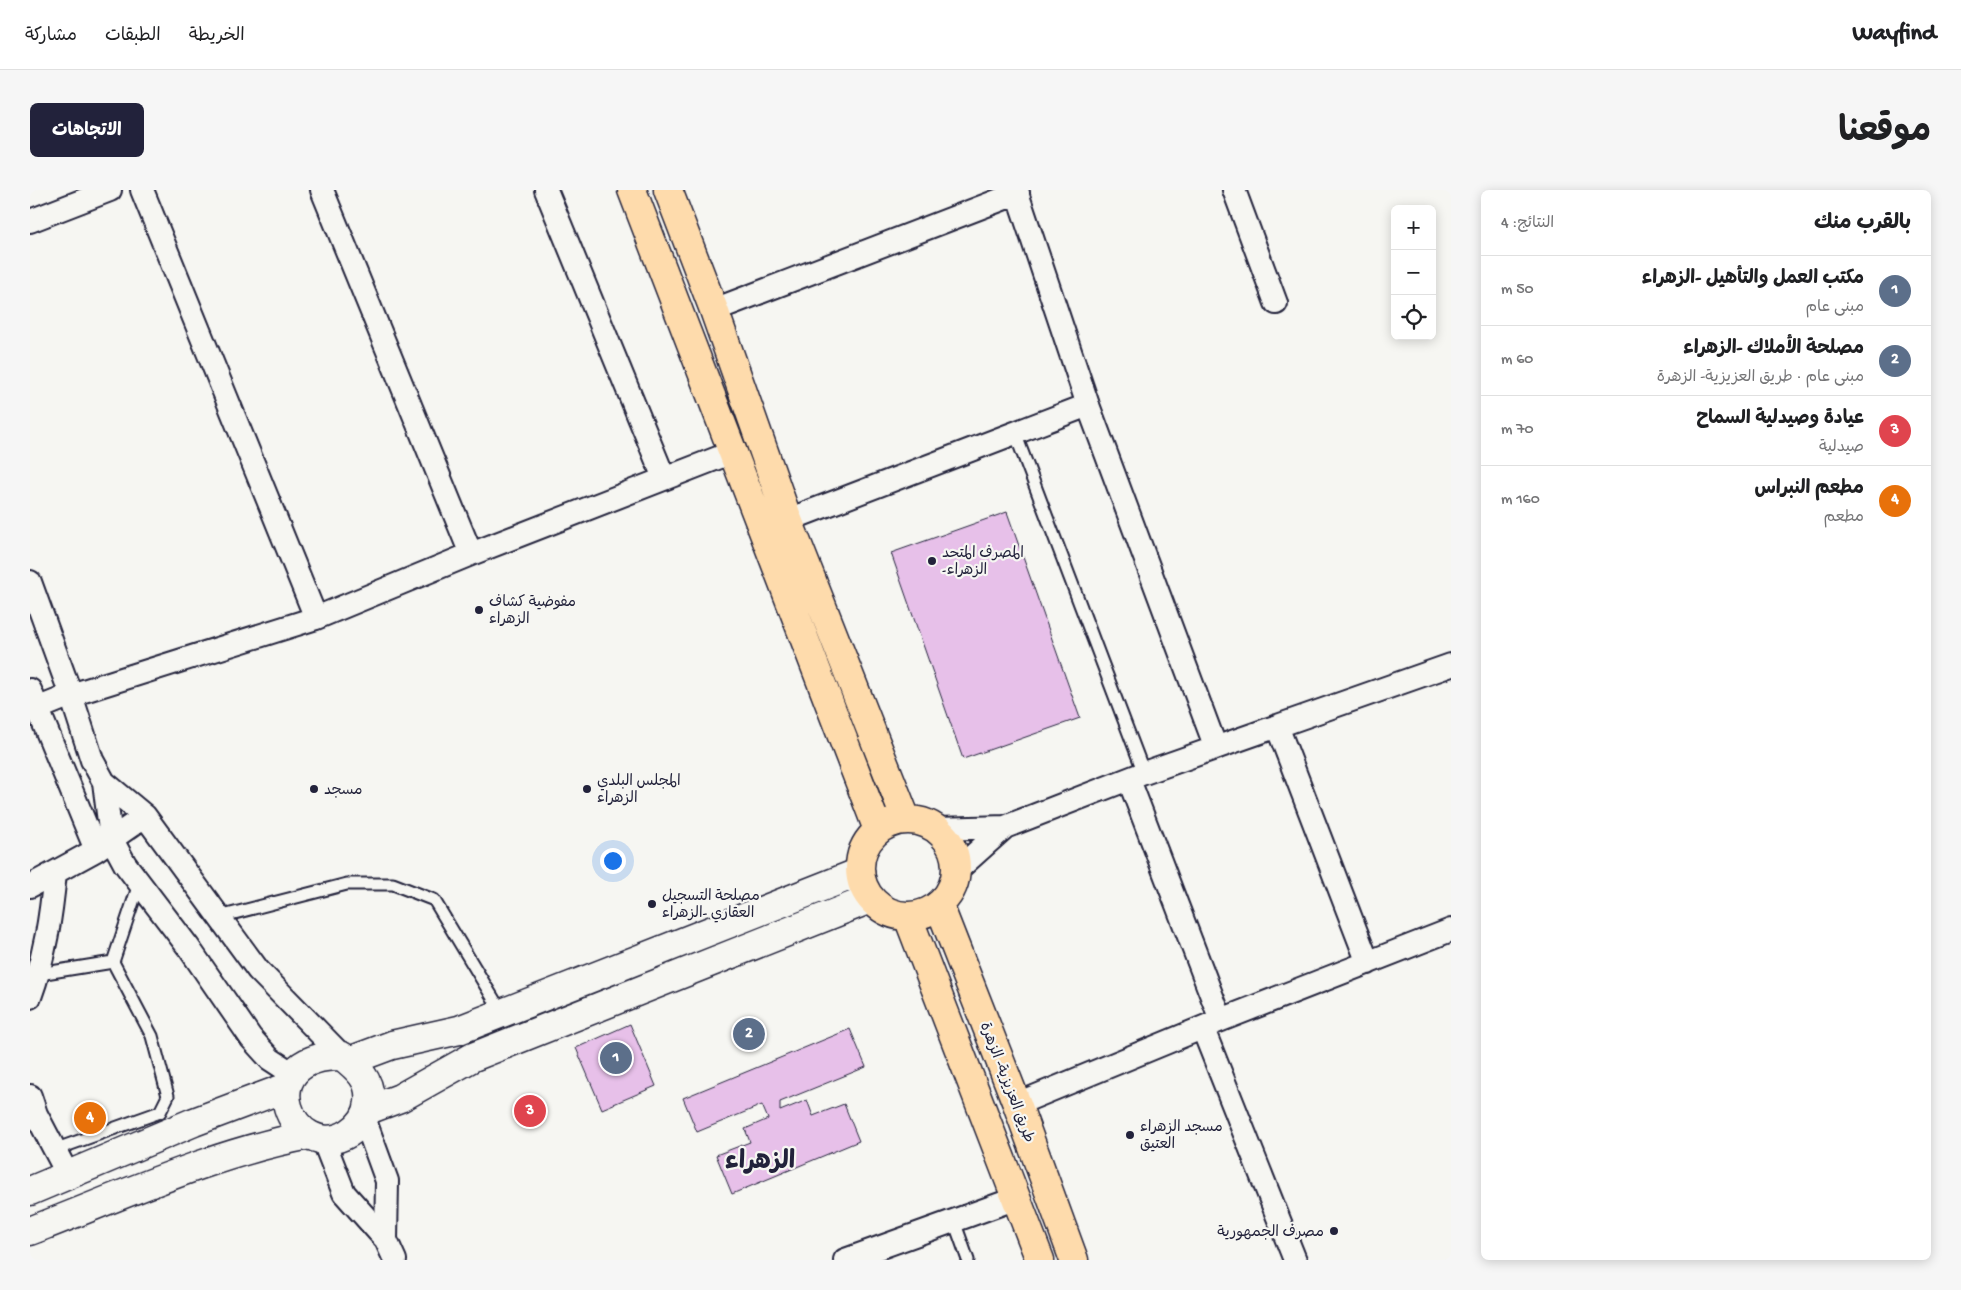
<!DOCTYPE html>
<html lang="ar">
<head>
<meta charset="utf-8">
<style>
	:root { --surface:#fff; --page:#f6f6f6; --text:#202124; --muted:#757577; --line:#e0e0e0; --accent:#22223b }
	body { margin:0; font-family:"Gochi Hand","Playpen Sans Arabic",sans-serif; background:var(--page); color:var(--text); direction:rtl }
	.controls { position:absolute; right:15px; top:15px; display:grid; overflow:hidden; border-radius:8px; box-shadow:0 2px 12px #0003 }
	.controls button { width:45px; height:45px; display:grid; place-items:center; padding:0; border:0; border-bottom:1px solid var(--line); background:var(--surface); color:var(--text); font:25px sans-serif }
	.you { position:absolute; left:582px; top:670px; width:18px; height:18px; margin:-12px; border:4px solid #fff; border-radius:50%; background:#1a73e8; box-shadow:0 0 0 8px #1a73e833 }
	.badge { display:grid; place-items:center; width:32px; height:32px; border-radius:50%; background:var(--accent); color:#fff; font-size:16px; font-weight:700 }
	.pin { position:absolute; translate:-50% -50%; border:2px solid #fff; box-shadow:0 1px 5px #0006 }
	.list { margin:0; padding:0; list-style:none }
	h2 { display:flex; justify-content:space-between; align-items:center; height:65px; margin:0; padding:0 20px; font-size:21px }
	h2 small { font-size:16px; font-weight:400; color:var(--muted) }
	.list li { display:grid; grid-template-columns:32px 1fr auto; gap:15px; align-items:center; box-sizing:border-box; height:70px; padding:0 20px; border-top:1px solid var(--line) }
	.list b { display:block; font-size:19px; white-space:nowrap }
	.list p { margin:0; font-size:16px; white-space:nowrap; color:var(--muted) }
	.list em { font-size:16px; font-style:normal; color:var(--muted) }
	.icon { flex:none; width:28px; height:28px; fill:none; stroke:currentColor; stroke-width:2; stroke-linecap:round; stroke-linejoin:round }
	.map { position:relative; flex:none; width:1421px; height:1070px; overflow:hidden; direction:ltr; border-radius:8px }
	header { display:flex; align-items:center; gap:30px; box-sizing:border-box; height:70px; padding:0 25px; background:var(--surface); border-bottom:1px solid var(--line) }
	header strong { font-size:24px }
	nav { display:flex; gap:28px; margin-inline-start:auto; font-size:18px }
	.intro { display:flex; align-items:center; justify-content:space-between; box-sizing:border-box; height:120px; padding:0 30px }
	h1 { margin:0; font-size:35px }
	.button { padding:12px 22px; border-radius:8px; background:var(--accent); color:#fff; font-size:18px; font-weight:700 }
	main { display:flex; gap:30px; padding:0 30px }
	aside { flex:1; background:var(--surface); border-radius:8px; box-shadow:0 2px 12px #0003 }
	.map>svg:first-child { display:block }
	.building { fill:#e7c0e9; stroke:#22223b }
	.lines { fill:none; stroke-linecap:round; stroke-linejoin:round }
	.service-casing { stroke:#22223b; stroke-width:15 }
	.minor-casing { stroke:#22223b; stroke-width:26 }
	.tertiary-casing { stroke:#22223b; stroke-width:31 }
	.primary-casing { stroke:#22223b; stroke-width:31 }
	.service { stroke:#f6f6f2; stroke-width:11 }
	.minor { stroke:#f6f6f2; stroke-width:22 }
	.tertiary { stroke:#f6f6f2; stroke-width:28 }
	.primary { stroke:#fedbac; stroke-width:28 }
	.poi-dot { fill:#22223b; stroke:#f6f6f2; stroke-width:2 }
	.labels { text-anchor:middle; stroke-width:4.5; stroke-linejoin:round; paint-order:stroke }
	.poi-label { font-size:15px; fill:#22223b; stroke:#f6f6f2; text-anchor:start }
	.street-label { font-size:15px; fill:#22223b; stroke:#f6f6f2 }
	.town-label { font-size:25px; font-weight:bold; fill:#22223b; stroke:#f6f6f2 }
</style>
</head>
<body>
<header>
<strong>Wayfind</strong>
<nav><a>الخريطة</a><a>الطبقات</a><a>مشاركة</a></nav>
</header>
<div class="intro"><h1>موقعنا</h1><a class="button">الاتجاهات</a></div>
<main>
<aside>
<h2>بالقرب منك<small>النتائج: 4</small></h2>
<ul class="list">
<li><span class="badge" style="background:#5c6f8a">1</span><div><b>مكتب العمل والتأهيل -الزهراء</b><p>مبنى عام</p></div><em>50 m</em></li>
<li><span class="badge" style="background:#5c6f8a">2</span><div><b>مصلحة الأملاك -الزهراء</b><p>مبنى عام · طريق العزيزية- الزهرة</p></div><em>60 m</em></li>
<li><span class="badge" style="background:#e0444e">3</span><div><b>عيادة وصيدلية السماح</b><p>صيدلية</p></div><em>70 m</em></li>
<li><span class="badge" style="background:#e8710a">4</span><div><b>مطعم النبراس</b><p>مطعم</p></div><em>160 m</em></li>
</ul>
</aside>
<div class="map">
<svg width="1421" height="1070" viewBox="0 0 1421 1070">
	<rect width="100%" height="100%" fill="#f6f6f2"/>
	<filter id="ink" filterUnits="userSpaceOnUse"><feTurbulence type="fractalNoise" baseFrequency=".02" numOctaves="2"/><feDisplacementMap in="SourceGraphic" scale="10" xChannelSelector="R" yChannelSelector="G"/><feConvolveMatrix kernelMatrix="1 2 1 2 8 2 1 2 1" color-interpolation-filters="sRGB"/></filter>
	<g filter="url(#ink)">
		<path class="building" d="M977,322L1050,528L933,569L861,363Z
			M600,834L626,896L572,919L546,858Z
			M820,839L836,877L750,912V921L777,910L783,926L814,914L829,951L702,1004L686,965L720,952L715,939L738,929L732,915L667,942L653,908Z"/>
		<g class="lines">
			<defs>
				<path id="service" d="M985,243L1114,583
					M189,727L317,694H363L404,710L472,823
					M9,784L83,772
					M24,960L130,922L138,906L122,846L83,772L109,694
					M924,1031L938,1070"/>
				<path id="minor" d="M112,0L286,428
					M292,0L441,364
					M516,0L634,288
					M986,0L1058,215L1186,558
					M1204,0L1246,113
					M0,31L80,0
					M684,120L988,3
					M758,330L1058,215
					M0,392L41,505L62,570L74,592L115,626L228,780L312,866
					M0,500L66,660
					M9,518L41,505L286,428L441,364L703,262
					M1247,536L1338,773
					M1099,590L1191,830
					M74,592L81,648L95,674L159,758L221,848L240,869L263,884
					M907,639L975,637L1114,583L1421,475
					M926,681L975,637
					M0,696L66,660L115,626
					M0,807C15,766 21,726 25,683
					M1173,839L1265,1070
					M0,906L6,924L39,987
					M987,914L1191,830L1421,740
					M334,928L357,991L356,1050
					M293,949L314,1003L356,1050L365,1070
					M815,1070L987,1008"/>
				<path id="tertiary" d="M312,866C327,878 342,890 339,912C338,925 330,936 319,943C263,978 215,865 312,866Z
					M319,871L362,855L429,840L830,682
					M338,920L370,908L443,867L840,709
					M0,1001L164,932L257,897
					M0,1041C89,1007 186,962 280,945"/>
				<path id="primary" d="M602,0L848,640
					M638,0L684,120L758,330L876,629
					M830 678a48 48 0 1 1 96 0a48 48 0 1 1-96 0Z
					M909,715L987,914L1044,1070
					M878,727L1010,1070"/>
			</defs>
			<use href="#service" class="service-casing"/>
			<use href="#minor" class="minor-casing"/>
			<use href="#tertiary" class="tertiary-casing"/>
			<use href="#primary" class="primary-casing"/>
			<use href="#service" class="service"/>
			<use href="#minor" class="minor"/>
			<use href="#tertiary" class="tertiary"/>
			<use href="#primary" class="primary"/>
		</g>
	</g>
	<g class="poi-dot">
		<circle cx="902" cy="371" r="5"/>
		<circle cx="449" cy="420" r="5"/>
		<circle cx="284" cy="599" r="5"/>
		<circle cx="557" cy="599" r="5"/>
		<circle cx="622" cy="714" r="5"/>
		<circle cx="1100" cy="945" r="5"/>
		<circle cx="1304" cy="1041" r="5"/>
	</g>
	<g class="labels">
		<g class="poi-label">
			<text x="912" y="367">المصرف المتحد<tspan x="912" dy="17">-الزهراء</tspan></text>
			<text x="459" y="416">مفوضية كشاف<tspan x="459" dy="17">الزهراء</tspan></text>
			<text x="567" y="595">المجلس البلدي<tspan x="567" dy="17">الزهراء</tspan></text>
			<text x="294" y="604">مسجد</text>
			<text x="632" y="710">مصلحة التسجيل<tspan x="632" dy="17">العقاري -الزهراء</tspan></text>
			<text x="1110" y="941">مسجد الزهراء<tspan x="1110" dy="17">العتيق</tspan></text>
			<text x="1294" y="1046" text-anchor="end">مصرف الجمهورية</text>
		</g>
		<g class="street-label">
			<text transform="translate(978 892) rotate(69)" y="5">طريق العزيزية- الزهرة</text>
		</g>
		<g class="town-label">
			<text x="730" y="978">الزهراء</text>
		</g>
	</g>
</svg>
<div class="controls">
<button>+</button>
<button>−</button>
<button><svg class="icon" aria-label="locate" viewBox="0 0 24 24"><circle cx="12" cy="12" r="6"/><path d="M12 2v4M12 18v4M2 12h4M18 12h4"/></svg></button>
</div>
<div class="you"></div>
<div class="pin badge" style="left:586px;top:868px;background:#5c6f8a">1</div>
<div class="pin badge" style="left:719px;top:844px;background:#5c6f8a">2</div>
<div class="pin badge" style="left:500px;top:921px;background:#e0444e">3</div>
<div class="pin badge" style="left:60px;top:928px;background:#e8710a">4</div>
</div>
</main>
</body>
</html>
